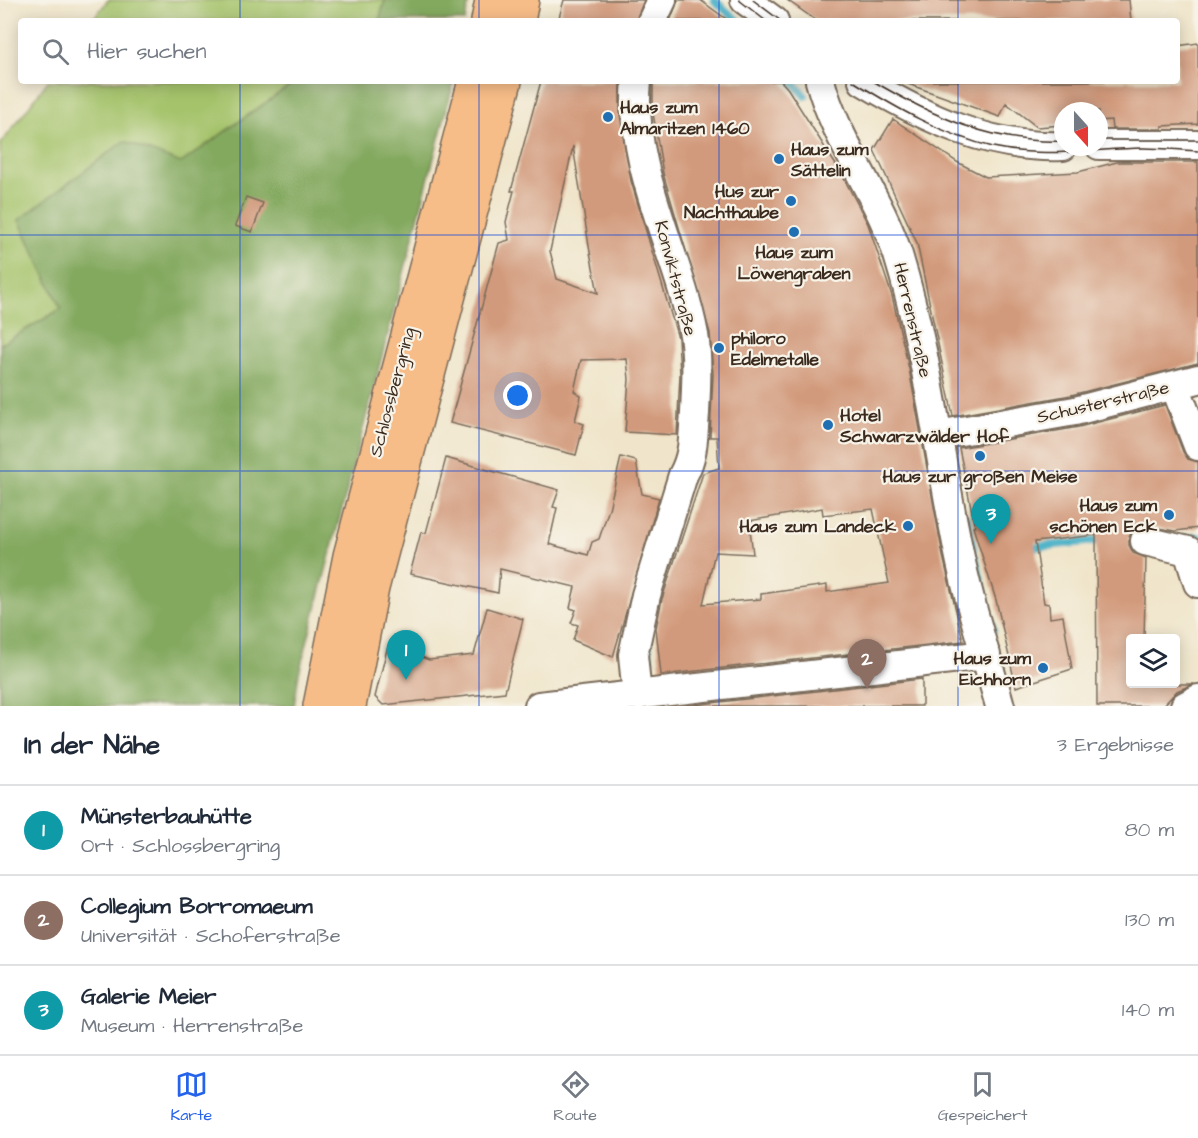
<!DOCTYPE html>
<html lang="de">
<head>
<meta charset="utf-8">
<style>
	:root { --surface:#fff; --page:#f2f2f3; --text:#1f2937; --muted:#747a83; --line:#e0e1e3; --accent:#2563eb }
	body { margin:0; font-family:"Architects Daughter",sans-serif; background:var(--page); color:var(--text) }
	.controls { position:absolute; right:18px; bottom:18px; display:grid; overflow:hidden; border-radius:6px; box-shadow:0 3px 15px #0003 }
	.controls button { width:54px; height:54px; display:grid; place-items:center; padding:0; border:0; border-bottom:2px solid var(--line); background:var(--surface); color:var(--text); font:30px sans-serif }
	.compass { position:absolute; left:1054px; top:102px; width:54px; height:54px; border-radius:50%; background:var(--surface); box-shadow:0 3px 15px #0003; rotate:159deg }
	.you { position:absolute; left:518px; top:396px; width:21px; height:21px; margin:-15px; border:4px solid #fff; border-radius:50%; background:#1a73e8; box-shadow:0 0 0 9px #1a73e833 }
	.badge { display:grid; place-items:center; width:39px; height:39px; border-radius:50%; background:var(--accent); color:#fff; font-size:20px; font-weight:700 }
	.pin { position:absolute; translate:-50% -50px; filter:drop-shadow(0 2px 3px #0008) }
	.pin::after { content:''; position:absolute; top:32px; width:21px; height:18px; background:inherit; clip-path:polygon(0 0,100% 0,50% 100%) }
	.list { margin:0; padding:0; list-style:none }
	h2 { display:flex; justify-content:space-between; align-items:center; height:78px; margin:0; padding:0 24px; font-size:26px }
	h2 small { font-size:20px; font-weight:400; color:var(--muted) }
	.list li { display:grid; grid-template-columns:39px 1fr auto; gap:18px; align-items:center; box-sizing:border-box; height:90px; padding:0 24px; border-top:2px solid var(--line) }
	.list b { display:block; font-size:22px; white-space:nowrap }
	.list p { margin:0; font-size:20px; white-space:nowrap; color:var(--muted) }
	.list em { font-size:20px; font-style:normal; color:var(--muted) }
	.icon { flex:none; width:33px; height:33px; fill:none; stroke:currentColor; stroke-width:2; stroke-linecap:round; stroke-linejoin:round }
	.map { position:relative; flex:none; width:1198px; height:706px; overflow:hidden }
	.search { position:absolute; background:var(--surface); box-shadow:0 3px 15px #0003; left:18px; right:18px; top:18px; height:66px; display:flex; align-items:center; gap:15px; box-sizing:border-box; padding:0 21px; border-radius:6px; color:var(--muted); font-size:22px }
	.sheet { height:348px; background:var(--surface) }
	nav { display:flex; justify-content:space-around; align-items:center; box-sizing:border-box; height:84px; border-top:2px solid var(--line); background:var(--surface); font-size:16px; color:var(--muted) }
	nav a { display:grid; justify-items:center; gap:3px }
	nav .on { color:var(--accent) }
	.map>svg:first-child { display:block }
	.green { fill:#a4c36a; stroke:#707644; stroke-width:1.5 }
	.forest { fill:#83a95e; stroke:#5f6a3e; stroke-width:1.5 }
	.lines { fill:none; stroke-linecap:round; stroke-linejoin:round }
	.stream { stroke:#48b1c7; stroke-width:8 }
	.building { fill:#d29a7b; fill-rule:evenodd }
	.street-casing { stroke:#7a6b5a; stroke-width:32 }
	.primary-casing { stroke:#7a6b5a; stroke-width:36 }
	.street { stroke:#fff; stroke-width:28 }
	.primary { stroke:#f7bd88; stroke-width:33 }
	.tram { stroke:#3b2a1e; stroke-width:1.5 }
	.grid { fill:none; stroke:#1d4ed8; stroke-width:1.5; stroke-opacity:0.55 }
	.poi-dot { fill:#1f6fb2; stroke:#f7f3e8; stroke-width:2 }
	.labels { text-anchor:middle; stroke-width:4.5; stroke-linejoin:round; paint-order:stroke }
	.poi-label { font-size:18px; font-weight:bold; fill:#3b2a1e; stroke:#f7f3e8; text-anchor:start }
	.street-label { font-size:18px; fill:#3b2a1e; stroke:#f7f3e8 }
</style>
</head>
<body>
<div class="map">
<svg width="1198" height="706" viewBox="0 0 1198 706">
	<rect width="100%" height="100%" fill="#f7f3e8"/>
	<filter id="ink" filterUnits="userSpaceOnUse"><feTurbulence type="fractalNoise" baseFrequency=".0167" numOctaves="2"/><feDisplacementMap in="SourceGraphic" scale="12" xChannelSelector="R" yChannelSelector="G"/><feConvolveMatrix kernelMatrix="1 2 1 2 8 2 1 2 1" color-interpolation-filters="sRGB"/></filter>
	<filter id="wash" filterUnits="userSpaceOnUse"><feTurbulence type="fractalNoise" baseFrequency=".008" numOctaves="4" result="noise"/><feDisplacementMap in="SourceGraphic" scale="24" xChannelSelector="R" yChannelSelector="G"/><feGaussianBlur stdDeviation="1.35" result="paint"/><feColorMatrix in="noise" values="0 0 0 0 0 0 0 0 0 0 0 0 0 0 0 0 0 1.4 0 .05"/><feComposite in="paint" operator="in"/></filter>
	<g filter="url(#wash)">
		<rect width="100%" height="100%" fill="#f0e5ca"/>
		<path class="green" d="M108,0H385L379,21H92Z
			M48,81H296L181,163L19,220L61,309L0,345V145Z"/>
		<path class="forest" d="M385,0H469L465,21H379Z
			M296,81H454L299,673L294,706H0V345L61,309L19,220L124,141L181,163Z"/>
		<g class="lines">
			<path class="stream" d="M714,0L738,21
				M792,81L805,96
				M967,519L973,551
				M1184,538L1198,537
				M1025,548L1106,540
				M975,557L993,630
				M648,640L650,664"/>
		</g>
		<g id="blocks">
			<path class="building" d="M564,0H644L636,21H558Z
				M678,0H700L729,21H670Z
				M787,0H1129L1131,21H817Z
				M1198,43V124L1162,126V129H1112L1111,120L1099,121V111H1063V125L1037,127L1006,103L1000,117L908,84L909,81H1177V46Z
				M541,81H620V115L631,181L678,338L680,374L677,435L625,432L629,379L627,359L581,360L574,391L581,396L575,421L584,424L576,455L450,423L499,243L509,240L506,222L514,191H511ZM573,146L590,252L598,293L557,279L550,251Z
				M653,81H781L788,89L841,173L868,224L892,296L909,369L943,556L963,641L661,675L656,628L662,599L703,473L719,468L717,437H710L713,374L710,333L663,173L653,113ZM822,508L823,515L873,509L889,583L827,592V585L761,594V599L703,604L715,552L753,554L749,521Z
				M893,119L957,162L986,177L1078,172L1117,162H1198V363L1071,395L953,416L917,243L874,150Z
				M246,197L263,203L252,232L235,226Z
				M1165,405L1183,452L1188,459L1198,462V528L1176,531L1141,525L1133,529L1129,537V545L1133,553L1146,558L1144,639H1131V684H1194L1177,691L1163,706H1097L1096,535L1035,542L1044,603L1049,604L1050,618L1063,616L1072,669L1016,687L996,600L973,527H975L959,448L1079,427Z
				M621,457L636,461L642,494L659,498L613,657L573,640L578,625L571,623L576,610L570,608L575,587L500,569L498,593L410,574L421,532L426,533L446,458L559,490L553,507L557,508L549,544L588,555L592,542L599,539L609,509Z
				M487,608L523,619L505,692L383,705L375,697L387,649L408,652L429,660L474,655Z
				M922,679V706H685Z"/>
		</g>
	</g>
	<g filter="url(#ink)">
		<use href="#blocks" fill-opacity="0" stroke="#7a6b5a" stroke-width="1.5"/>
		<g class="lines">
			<defs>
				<path id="street" d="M745,0L774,21
					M652,21L662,0
					M820,81C837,143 878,194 898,255C928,352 938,453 959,553C969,604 986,655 1000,706
					M863,81C925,118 989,149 1063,146
					M1099,145H1198
					M1175,386L1198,446
					M938,435L1075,411L1198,379
					M1145,541L1188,551L1198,583
					M637,696L633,655L646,595L683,475C694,455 693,436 695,413C696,387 698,361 694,335C678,251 628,168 637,81
					M539,706L986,655
					M1185,706L1198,699"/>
				<path id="primary" d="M488,21L492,0
					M518,21L522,0
					M320,706L350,556L475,81
					M349,706L372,588L505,81"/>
			</defs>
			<use href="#street" class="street-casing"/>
			<use href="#primary" class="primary-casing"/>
			<use href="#street" class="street"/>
			<use href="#primary" class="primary"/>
			<path class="tram" d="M739,0L766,21
				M753,0L781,21
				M853,81C896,108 943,135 993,147C1042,158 1094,149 1143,148C1161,148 1180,150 1198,151
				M873,81C932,116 993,144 1063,141
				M1099,140H1198"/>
		</g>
	</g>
	<path class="grid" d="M240,0V21M479,0V21M719,0V21M958,0V21M240,81V706M479,81V706M719,81V706M958,81V706M0,235H1198M0,471H1198"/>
	<g class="poi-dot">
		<circle cx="608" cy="117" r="6"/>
		<circle cx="779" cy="159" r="6"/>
		<circle cx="791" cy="201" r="6"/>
		<circle cx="794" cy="232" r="6"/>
		<circle cx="719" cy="348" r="6"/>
		<circle cx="828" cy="425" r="6"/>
		<circle cx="980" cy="456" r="6"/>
		<circle cx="1169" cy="515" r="6"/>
		<circle cx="908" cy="526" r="6"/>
		<circle cx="1043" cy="668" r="6"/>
	</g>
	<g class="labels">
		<g class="poi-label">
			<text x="620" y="113">Haus zum<tspan x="620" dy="21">Almaritzen 1460</tspan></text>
			<text x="791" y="155">Haus zum<tspan x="791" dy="21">Sättelin</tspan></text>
			<text x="779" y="197" text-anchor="end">Hus zur<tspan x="779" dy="21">Nachthaube</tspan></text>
			<text x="794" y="258" text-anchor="middle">Haus zum<tspan x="794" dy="21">Löwengraben</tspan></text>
			<text x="731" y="344">philoro<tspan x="731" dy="21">Edelmetalle</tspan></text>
			<text x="840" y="421">Hotel<tspan x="840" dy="21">Schwarzwälder Hof</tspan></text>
			<text x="980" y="482" text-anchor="middle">Haus zur großen Meise</text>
			<text x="1157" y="511" text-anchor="end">Haus zum<tspan x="1157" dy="21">schönen Eck</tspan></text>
			<text x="896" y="532" text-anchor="end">Haus zum Landeck</text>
			<text x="1031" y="664" text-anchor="end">Haus zum<tspan x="1031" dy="21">Eichhorn</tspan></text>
		</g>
		<g class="street-label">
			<text transform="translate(676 278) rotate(75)" y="6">Konviktstraße</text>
			<text transform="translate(913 320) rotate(77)" y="6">Herrenstraße</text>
			<text transform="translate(392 392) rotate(-75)" y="6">Schlossbergring</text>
			<text transform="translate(1103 402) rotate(-13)" y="6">Schusterstraße</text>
		</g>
	</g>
</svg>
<div class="controls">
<button><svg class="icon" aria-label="layers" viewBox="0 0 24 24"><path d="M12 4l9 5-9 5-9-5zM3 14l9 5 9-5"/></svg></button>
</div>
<svg class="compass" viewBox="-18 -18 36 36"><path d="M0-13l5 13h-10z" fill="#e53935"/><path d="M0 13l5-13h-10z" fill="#747a83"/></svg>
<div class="you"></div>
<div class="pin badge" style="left:406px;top:680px;background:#0f9aa8">1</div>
<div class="pin badge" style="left:867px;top:689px;background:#8d6e63">2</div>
<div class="pin badge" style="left:991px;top:544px;background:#0f9aa8">3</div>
<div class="search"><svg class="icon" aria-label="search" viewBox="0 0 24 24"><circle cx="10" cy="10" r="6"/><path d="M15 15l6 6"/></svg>Hier suchen</div>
</div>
<section class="sheet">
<h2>In der Nähe<small>3 Ergebnisse</small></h2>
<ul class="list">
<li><span class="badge" style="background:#0f9aa8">1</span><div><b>Münsterbauhütte</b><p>Ort · Schlossbergring</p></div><em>80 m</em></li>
<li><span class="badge" style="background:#8d6e63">2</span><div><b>Collegium Borromaeum</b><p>Universität · Schoferstraße</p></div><em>130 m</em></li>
<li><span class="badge" style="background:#0f9aa8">3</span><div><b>Galerie Meier</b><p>Museum · Herrenstraße</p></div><em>140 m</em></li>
</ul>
</section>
<nav>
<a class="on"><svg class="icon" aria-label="map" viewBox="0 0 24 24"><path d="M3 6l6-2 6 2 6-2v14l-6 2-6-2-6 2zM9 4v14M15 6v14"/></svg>Karte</a>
<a><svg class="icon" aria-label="directions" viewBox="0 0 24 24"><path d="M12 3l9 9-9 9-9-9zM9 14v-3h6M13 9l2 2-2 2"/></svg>Route</a>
<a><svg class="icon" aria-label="saved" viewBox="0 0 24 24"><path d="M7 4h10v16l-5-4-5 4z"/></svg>Gespeichert</a>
</nav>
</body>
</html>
